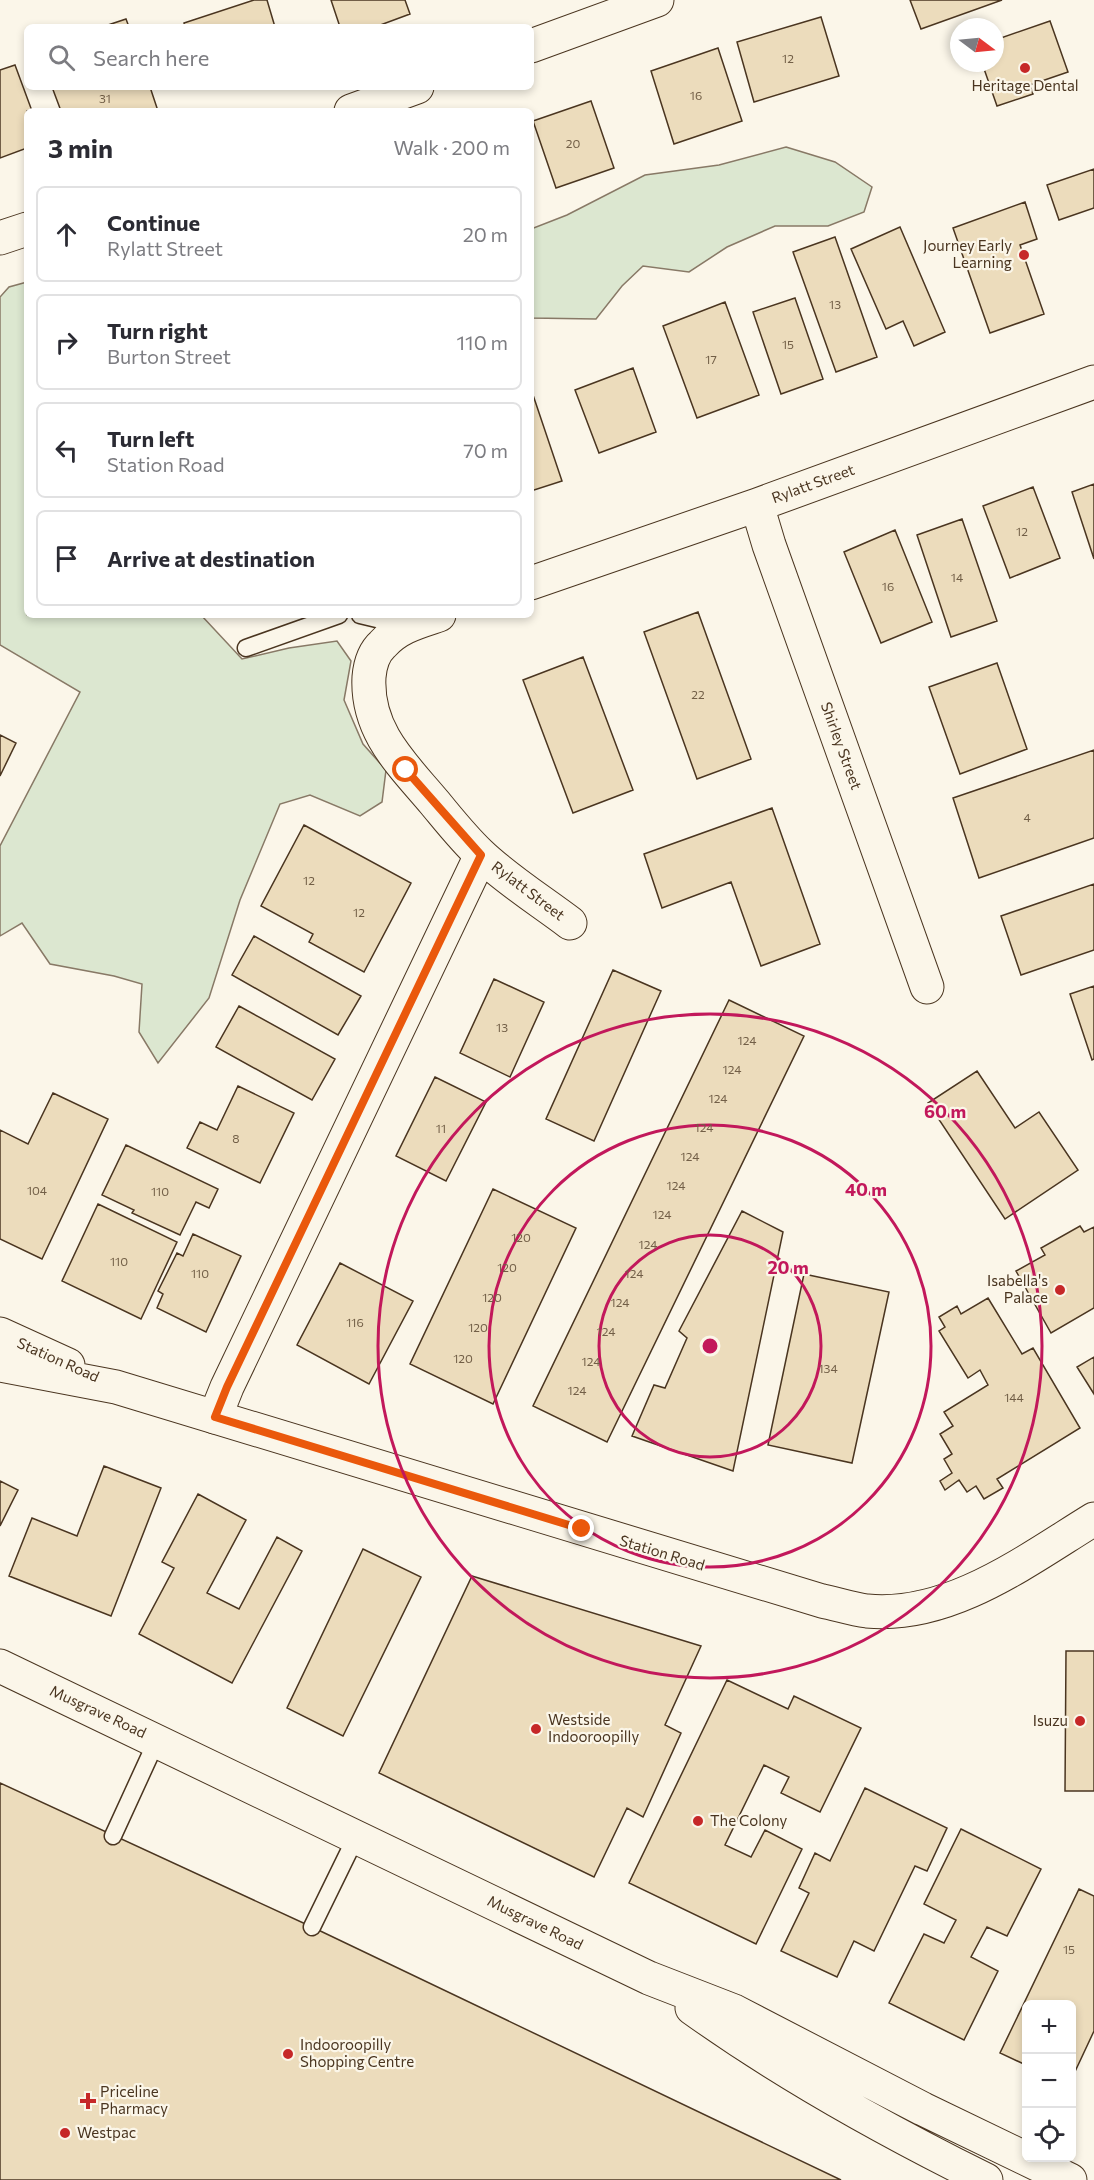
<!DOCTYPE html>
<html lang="en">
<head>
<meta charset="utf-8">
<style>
	:root { --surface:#fff; --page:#f7f7f7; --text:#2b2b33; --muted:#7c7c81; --line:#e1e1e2 }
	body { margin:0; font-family:Commissioner,sans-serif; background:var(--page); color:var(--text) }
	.controls { position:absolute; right:18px; bottom:18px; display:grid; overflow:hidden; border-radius:9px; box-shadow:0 3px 9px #0003 }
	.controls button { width:54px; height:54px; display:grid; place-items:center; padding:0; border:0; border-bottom:2px solid var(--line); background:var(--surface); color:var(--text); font:30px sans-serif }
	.compass { position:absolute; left:950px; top:18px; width:54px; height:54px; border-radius:50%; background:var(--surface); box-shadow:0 3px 9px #0003; rotate:106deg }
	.stop { position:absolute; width:18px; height:18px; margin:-14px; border:4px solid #ea580c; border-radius:50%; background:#fff }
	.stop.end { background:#ea580c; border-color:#fff; box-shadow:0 2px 6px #0008 }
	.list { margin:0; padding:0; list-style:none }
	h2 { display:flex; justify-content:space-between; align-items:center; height:78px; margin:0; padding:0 24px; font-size:26px }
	h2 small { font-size:20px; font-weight:400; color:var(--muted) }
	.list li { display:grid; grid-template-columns:39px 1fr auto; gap:18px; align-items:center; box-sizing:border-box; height:96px; margin:0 12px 12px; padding:0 12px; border:2px solid var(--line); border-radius:9px }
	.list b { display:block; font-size:22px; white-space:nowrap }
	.list p { margin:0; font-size:20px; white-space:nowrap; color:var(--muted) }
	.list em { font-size:20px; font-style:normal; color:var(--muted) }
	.icon { flex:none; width:33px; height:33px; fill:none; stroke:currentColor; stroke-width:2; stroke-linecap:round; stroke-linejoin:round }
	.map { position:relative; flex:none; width:1094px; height:2180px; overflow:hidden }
	.search { position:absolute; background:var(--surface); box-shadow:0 3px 9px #0003; left:24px; top:24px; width:510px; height:66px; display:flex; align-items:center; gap:15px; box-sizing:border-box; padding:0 21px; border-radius:9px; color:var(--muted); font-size:22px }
	.panel { position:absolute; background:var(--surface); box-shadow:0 3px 9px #0003; left:24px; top:108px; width:510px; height:510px; border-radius:9px }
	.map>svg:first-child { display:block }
	.green { fill:#dce7d0; stroke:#887966; stroke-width:1.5 }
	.building { fill:#ecdcbc; stroke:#4a3520; stroke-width:1.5 }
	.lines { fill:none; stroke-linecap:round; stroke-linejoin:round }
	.service-casing { stroke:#4a3520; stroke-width:19 }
	.minor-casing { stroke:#4a3520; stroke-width:35 }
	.tertiary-casing { stroke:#4a3520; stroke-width:35 }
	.service { stroke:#fbf6e9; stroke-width:16 }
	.minor { stroke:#fbf6e9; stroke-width:33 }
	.tertiary { stroke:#fbf6e9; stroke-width:33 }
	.route { stroke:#ea580c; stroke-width:8 }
	.ring { fill:none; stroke:#c2185b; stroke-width:3 }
	.poi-dot { fill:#c62828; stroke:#fbf6e9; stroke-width:2 }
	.labels { text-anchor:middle; stroke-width:4.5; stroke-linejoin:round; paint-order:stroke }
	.number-label { font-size:12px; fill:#725f47 }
	.poi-label { font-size:15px; fill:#4a3520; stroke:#fbf6e9; text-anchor:start }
	.street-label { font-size:15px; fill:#4a3520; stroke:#fbf6e9 }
	.centre { fill:#c2185b; stroke:#fbf6e9; stroke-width:3 }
	.ring-label { font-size:18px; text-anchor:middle; font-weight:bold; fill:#c2185b; stroke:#fbf6e9; stroke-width:4.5; stroke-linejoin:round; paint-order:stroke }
</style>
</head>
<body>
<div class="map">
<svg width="1094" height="2180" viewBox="0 0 1094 2180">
	<rect width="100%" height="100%" fill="#fbf6e9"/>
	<path class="green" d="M786,147L835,162L872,187L864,212L828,226H775L727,247L689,272L643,266L622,286L596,319L531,318V229L567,215L645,175L719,165Z
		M27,282V615H201L242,659L289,648L337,641L351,661L344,700L363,744L386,770L382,802L360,816L310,795L280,804L240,900L209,998L158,1063L139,1032L142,984L114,976L50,964L22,923L0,936V846L80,692L0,645V297L9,287Z"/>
	<path class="building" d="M254,0H267L275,27H185L184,23Z
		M331,0H405L410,14L375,27H340Z
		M910,0H1002L921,29Z
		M821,17L839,76L754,102L737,42Z
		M126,19L129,27H102Z
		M1050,21L1068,72L1030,85L1033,94L997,106L982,63H995V40Z
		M718,48L742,121L674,144L651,71Z
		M15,65L32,111H27V148L0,158V70Z
		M52,87H150L158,111H61Z
		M591,101L614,168L556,188L533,121Z
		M1094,169V208L1059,220L1047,185Z
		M1025,202L1037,239L1020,245L1044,314L990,333L953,228Z
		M900,227L945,332L914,346L903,321L886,329L851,249Z
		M835,237L877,357L836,372L793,252Z
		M795,298L823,379L781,394L753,312Z
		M725,302L759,395L697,418L663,326Z
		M633,368L656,432L599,453L575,390Z
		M531,389L562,481L531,491Z
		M1094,484V559L1072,492Z
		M1033,487L1060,558L1010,578L983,506Z
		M962,519L997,621L951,637L917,535Z
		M895,530L932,622L881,643L844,552Z
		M698,612L751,759L697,779L644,632Z
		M583,657L633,790L573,813L523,680Z
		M997,663L1027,749L960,774L929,687Z
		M0,735L16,743L0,776Z
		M1094,750V838L979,878L953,798Z
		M772,808L820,944L761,966L731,882L662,908L644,854Z
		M304,825L411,883L364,972L309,942L313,934L261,906Z
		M1094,884V950L1021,975L1001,916Z
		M254,936L361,996L338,1035L232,975Z
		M613,970L661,991L594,1141L546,1119Z
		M494,979L544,1002L510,1077L460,1053Z
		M1094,986V1059L1092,1060L1070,994Z
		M729,1000L804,1036L607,1442L533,1406Z
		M239,1006L335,1059L312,1100L216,1047Z
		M977,1071L1015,1128L1039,1112L1078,1170L1005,1219L928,1103Z
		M435,1077L486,1102L446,1181L396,1156Z
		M238,1086L294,1113L260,1183L187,1148L200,1122L217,1130Z
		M53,1093L108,1119L42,1259L0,1239V1130L28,1144Z
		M126,1145L218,1189L209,1208L196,1202L180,1235L132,1213L134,1210L102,1195Z
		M493,1189L576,1228L493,1404L410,1364Z
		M98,1204L177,1242L141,1319L62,1281Z
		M742,1211L783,1232L733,1471L632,1436L654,1385L665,1388L687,1338L679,1331Z
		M1080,1226L1084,1232L1094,1227V1308L1051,1333L1016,1271L1045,1255L1041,1248Z
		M193,1234L241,1256L206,1332L157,1308L163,1294L158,1291L177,1253L183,1256Z
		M340,1263L413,1301L369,1384L297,1345Z
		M804,1274L889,1292L852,1463L768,1445Z
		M988,1298L1022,1354L1033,1348L1080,1428L997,1479L1003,1488L984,1499L976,1486L967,1492L959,1480L945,1490L940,1481L952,1473L944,1459L952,1454L940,1434L953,1426L944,1412L988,1385L980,1370L968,1378L939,1331L945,1327L939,1317L957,1306L961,1314Z
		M1094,1357V1394L1077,1367Z
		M104,1466L161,1488L111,1616L9,1576L32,1518L77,1536Z
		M0,1481L18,1490L0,1526Z
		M198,1494L246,1520L207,1593L239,1609L277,1537L302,1551L232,1683L139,1634L174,1568L162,1562Z
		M363,1549L421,1577L343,1736L287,1708Z
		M472,1576L701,1646L665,1725L681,1733L643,1817L627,1808L594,1877L379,1773Z
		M1066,1651H1094V1791H1065Z
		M727,1680L788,1709L794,1696L861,1728L820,1812L781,1793L789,1777L764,1765L725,1845L751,1857L765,1830L802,1849L756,1944L629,1883Z
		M0,1783L312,1927L841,2180H0Z
		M865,1788L947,1828L927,1871L915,1866L874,1951L854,1941L837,1977L781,1951L809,1893L799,1888L815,1853L830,1861Z
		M961,1829L1041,1869L1007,1936L987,1927L971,1957L998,1971L964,2040L889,2003L924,1934L944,1943L956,1920L924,1904Z
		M1079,1889L1094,1896V2031L1072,2078V2004H1026V2065L1000,2053Z"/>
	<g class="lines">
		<defs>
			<path id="service" d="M360,615L406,626
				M246,648L339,615
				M113,1836L157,1740
				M312,1927L356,1837"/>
			<path id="minor" d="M531,46L657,0
				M351,111L417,87
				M0,238L27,229
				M757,505L769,545L927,987
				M531,583L757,505L1094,382
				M439,615C418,622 398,627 383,644C374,652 370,665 369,677C366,731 402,764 434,802C449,820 463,838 480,854C506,879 541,901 570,923
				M215,1417L227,1387L481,855"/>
			<path id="tertiary" d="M0,1334L68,1365
				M0,1365L116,1387L822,1601C837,1604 852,1609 867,1611C950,1619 1027,1560 1094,1519
				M0,1666L649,1978L734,2011L923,2109L1070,2180
				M692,2008C784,2074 885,2130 986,2180"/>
		</defs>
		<use href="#service" class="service-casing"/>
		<use href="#minor" class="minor-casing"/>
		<use href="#tertiary" class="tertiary-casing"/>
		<use href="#service" class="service"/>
		<use href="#minor" class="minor"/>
		<use href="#tertiary" class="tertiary"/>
	</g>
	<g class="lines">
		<path class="route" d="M406,770L481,855L227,1387L215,1417L582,1529"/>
	</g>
	<g class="ring">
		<circle cx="710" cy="1346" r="111"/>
		<circle cx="710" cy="1346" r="221"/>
		<circle cx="710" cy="1346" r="332"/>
	</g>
	<g class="poi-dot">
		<circle cx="1025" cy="68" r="6"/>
		<circle cx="1024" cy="255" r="6"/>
		<circle cx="1060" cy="1290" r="6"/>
		<circle cx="1080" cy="1721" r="6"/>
		<circle cx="536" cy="1729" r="6"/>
		<circle cx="698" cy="1821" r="6"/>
		<circle cx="288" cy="2054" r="6"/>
		<path d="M85 2092h6v6h6v6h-6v6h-6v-6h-6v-6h6z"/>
		<circle cx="65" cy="2133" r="6"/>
	</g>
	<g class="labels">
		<g class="number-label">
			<text x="788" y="63">12</text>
			<text x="696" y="100">16</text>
			<text x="105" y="103">31</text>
			<text x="573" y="148">20</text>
			<text x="835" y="309">13</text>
			<text x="788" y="349">15</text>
			<text x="711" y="364">17</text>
			<text x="1022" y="536">12</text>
			<text x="957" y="582">14</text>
			<text x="888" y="591">16</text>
			<text x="698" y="699">22</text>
			<text x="1027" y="822">4</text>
			<text x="309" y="885">12</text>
			<text x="359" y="917">12</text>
			<text x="502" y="1032">13</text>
			<text x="747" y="1045">124</text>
			<text x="732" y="1074">124</text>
			<text x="718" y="1103">124</text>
			<text x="704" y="1132">124</text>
			<text x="441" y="1133">11</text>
			<text x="236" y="1143">8</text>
			<text x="690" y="1161">124</text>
			<text x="676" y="1190">124</text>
			<text x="37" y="1195">104</text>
			<text x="160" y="1196">110</text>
			<text x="662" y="1219">124</text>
			<text x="521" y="1242">120</text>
			<text x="648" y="1249">124</text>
			<text x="119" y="1266">110</text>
			<text x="507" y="1272">120</text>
			<text x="200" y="1278">110</text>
			<text x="634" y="1278">124</text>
			<text x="492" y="1302">120</text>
			<text x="620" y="1307">124</text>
			<text x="355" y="1327">116</text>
			<text x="478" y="1332">120</text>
			<text x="606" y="1336">124</text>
			<text x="463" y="1363">120</text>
			<text x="591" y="1366">124</text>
			<text x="828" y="1373">134</text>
			<text x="577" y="1395">124</text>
			<text x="1014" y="1402">144</text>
			<text x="1069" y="1954">15</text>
		</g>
		<g class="poi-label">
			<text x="1025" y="91" text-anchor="middle">Heritage Dental</text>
			<text x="1012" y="251" text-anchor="end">Journey Early<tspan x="1012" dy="17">Learning</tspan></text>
			<text x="1048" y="1286" text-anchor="end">Isabella's<tspan x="1048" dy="17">Palace</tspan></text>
			<text x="548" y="1725">Westside<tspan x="548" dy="17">Indooroopilly</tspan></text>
			<text x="1068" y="1726" text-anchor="end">Isuzu</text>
			<text x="710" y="1826">The Colony</text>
			<text x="300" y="2050">Indooroopilly<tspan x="300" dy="17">Shopping Centre</tspan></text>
			<text x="100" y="2097">Priceline<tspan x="100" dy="17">Pharmacy</tspan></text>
			<text x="77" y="2138">Westpac</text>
		</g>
		<g class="street-label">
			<text transform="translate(813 484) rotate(-20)" y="5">Rylatt Street</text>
			<text transform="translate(841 746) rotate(70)" y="5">Shirley Street</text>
			<text transform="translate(528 891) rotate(37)" y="5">Rylatt Street</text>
			<text transform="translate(58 1360) rotate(24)" y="5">Station Road</text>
			<text transform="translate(662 1553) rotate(17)" y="5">Station Road</text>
			<text transform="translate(98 1712) rotate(25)" y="5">Musgrave Road</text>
			<text transform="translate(535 1923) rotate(26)" y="5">Musgrave Road</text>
		</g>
	</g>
	<circle cx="710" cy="1346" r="9" class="centre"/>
	<g class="ring-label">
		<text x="945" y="1118">60 m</text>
		<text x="866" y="1196">40 m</text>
		<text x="788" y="1274">20 m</text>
	</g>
</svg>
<div class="controls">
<button>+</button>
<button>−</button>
<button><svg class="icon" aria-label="locate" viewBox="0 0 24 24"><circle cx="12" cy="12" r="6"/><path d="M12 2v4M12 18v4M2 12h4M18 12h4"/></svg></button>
</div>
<svg class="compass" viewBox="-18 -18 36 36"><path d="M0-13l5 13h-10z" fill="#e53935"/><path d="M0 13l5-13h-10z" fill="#7c7c81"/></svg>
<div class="stop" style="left:406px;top:770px"></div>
<div class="stop end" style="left:582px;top:1529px"></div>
<div class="search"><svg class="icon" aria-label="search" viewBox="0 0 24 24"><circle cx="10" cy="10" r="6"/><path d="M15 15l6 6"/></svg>Search here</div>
<section class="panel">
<h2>3 min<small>Walk · 200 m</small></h2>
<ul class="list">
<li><svg class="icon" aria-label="ahead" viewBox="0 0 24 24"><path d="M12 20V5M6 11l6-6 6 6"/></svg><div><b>Continue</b><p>Rylatt Street</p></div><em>20 m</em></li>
<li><svg class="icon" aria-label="right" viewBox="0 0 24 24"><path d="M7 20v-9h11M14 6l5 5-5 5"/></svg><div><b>Turn right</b><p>Burton Street</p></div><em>110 m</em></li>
<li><svg class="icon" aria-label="left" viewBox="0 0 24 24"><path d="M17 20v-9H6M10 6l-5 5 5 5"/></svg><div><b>Turn left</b><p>Station Road</p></div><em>70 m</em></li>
<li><svg class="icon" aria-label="arrive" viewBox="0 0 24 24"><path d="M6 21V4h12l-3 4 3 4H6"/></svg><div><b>Arrive at destination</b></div></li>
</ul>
</section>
</div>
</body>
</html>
